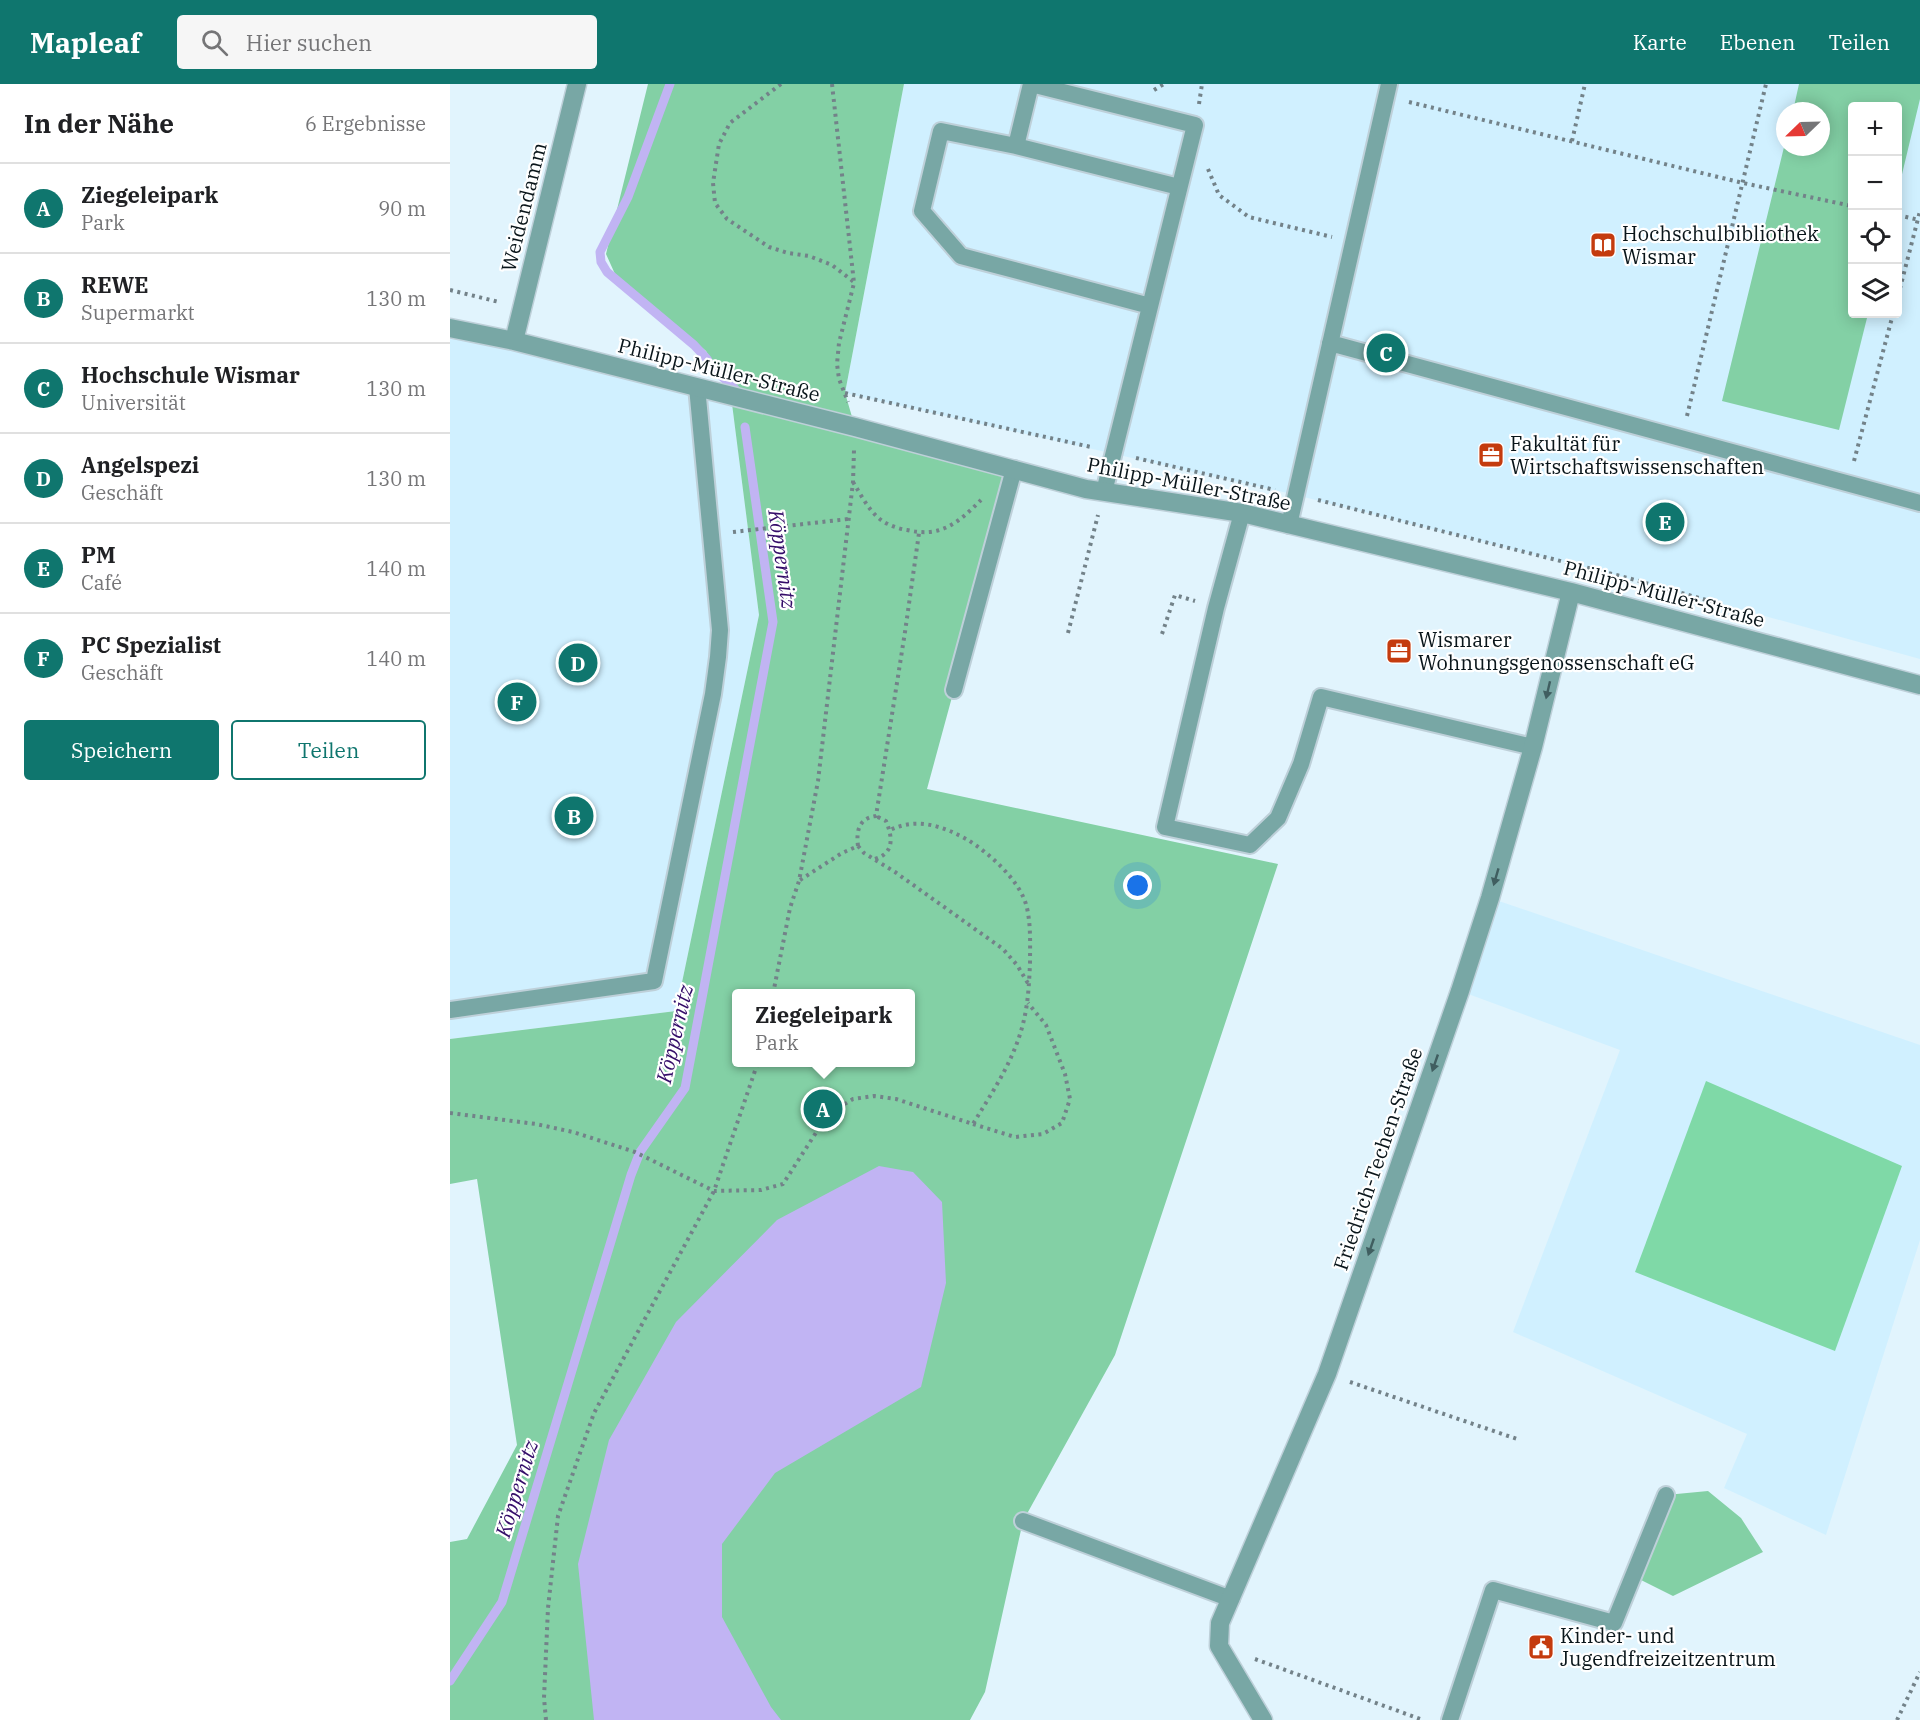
<!DOCTYPE html>
<html lang="de">
<head>
<meta charset="utf-8">
<style>
	:root { --surface:#fff; --page:#f6f6f6; --text:#202124; --muted:#757577; --line:#e0e0e0; --accent:#0f766e }
	body { margin:0; font-family:"IBM Plex Serif",serif; background:var(--page); color:var(--text) }
	.controls { position:absolute; right:18px; top:18px; display:grid; overflow:hidden; border-radius:6px; box-shadow:0 3px 15px #0003 }
	.controls button { width:54px; height:54px; display:grid; place-items:center; padding:0; border:0; border-bottom:2px solid var(--line); background:var(--surface); color:var(--text); font:30px sans-serif }
	.compass { position:absolute; left:1326px; top:18px; width:54px; height:54px; border-radius:50%; background:var(--surface); box-shadow:0 3px 15px #0003; rotate:247deg }
	.you { position:absolute; left:688px; top:802px; width:21px; height:21px; margin:-15px; border:4px solid #fff; border-radius:50%; background:#1a73e8; box-shadow:0 0 0 9px #1a73e833 }
	.badge { display:grid; place-items:center; width:39px; height:39px; border-radius:50%; background:var(--accent); color:#fff; font-size:20px; font-weight:700 }
	.pin { position:absolute; translate:-50% -50%; border:3px solid #fff; box-shadow:0 2px 6px #0006 }
	.popup { position:absolute; left:282px; top:905px; width:183px; height:78px; box-sizing:border-box; display:grid; place-content:center; border-radius:6px; background:var(--surface); filter:drop-shadow(0 2px 4px #0005); font-size:20px; white-space:nowrap; color:var(--muted) }
	.popup b { font-size:22px; color:var(--text) }
	.popup::after { content:''; position:absolute; left:50%; top:100%; margin-left:-12px; border:12px solid transparent; border-top-color:var(--surface) }
	.list { margin:0; padding:0; list-style:none }
	h2 { display:flex; justify-content:space-between; align-items:center; height:78px; margin:0; padding:0 24px; font-size:26px }
	h2 small { font-size:20px; font-weight:400; color:var(--muted) }
	.list li { display:grid; grid-template-columns:39px 1fr auto; gap:18px; align-items:center; box-sizing:border-box; height:90px; padding:0 24px; border-top:2px solid var(--line) }
	.list b { display:block; font-size:22px; white-space:nowrap }
	.list p { margin:0; font-size:20px; white-space:nowrap; color:var(--muted) }
	.list em { font-size:20px; font-style:normal; color:var(--muted) }
	.actions { display:flex; gap:12px; padding:18px 24px }
	.actions a { flex:1; padding:14px 0; border:2px solid var(--accent); border-radius:6px; text-align:center; font-size:21px; color:var(--accent) }
	.actions .main { background:var(--accent); color:#fff }
	.icon { flex:none; width:33px; height:33px; fill:none; stroke:currentColor; stroke-width:2; stroke-linecap:round; stroke-linejoin:round }
	.map { position:relative; flex:none; width:1470px; height:1636px; overflow:hidden }
	header { display:flex; align-items:center; gap:36px; box-sizing:border-box; height:84px; padding:0 30px; background:var(--accent); color:#fff }
	header strong { font-size:28px }
	nav { display:flex; gap:33px; margin-inline-start:auto; font-size:21px }
	.search { width:420px; height:54px; background:var(--page); display:flex; align-items:center; gap:15px; box-sizing:border-box; padding:0 21px; border-radius:6px; color:var(--muted); font-size:22px }
	main { display:flex }
	aside { flex:1; background:var(--surface) }
	.map>svg:first-child { display:block }
	.built { fill:#d0f0ff; fill-rule:evenodd }
	.green { fill:#83d0a5; fill-rule:evenodd }
	.forest { fill:#7fd9a7 }
	.water { fill:#c1b4f3 }
	.lines { fill:none; stroke-linecap:round; stroke-linejoin:round }
	.stream { stroke:#c1b4f3; stroke-width:9 }
	.lane-casing { stroke:#bed0d9; stroke-width:20 }
	.street-casing { stroke:#bed0d9; stroke-width:21 }
	.path { stroke:#738289; stroke-width:4; stroke-dasharray:3 4.5; stroke-linecap:butt }
	.lane { stroke:#78a7a5; stroke-width:16 }
	.street { stroke:#78a7a5; stroke-width:18 }
	.oneway { fill:#405e60 }
	.labels { text-anchor:middle; stroke-width:4.5; stroke-linejoin:round; paint-order:stroke }
	.street-label { font-size:20px; fill:#09151a; stroke:#fff }
	.poi-label { font-size:20px; fill:#09151a; stroke:#fff; text-anchor:start }
	.water-label { font-size:21px; font-style:italic; fill:#340d69; stroke:#fff }
</style>
</head>
<body>
<header>
<strong>Mapleaf</strong>
<div class="search"><svg class="icon" aria-label="search" viewBox="0 0 24 24"><circle cx="10" cy="10" r="6"/><path d="M15 15l6 6"/></svg>Hier suchen</div>
<nav><a>Karte</a><a>Ebenen</a><a>Teilen</a></nav>
</header>
<main>
<aside>
<h2>In der Nähe<small>6 Ergebnisse</small></h2>
<ul class="list">
<li><span class="badge">A</span><div><b>Ziegeleipark</b><p>Park</p></div><em>90 m</em></li>
<li><span class="badge">B</span><div><b>REWE</b><p>Supermarkt</p></div><em>130 m</em></li>
<li><span class="badge">C</span><div><b>Hochschule Wismar</b><p>Universität</p></div><em>130 m</em></li>
<li><span class="badge">D</span><div><b>Angelspezi</b><p>Geschäft</p></div><em>130 m</em></li>
<li><span class="badge">E</span><div><b>PM</b><p>Café</p></div><em>140 m</em></li>
<li><span class="badge">F</span><div><b>PC Spezialist</b><p>Geschäft</p></div><em>140 m</em></li>
</ul>
<div class="actions"><a class="main">Speichern</a><a>Teilen</a></div>
</aside>
<div class="map">
<svg width="1470" height="1636" viewBox="0 0 1470 1636">
	<rect width="100%" height="100%" fill="#e1f4fd"/>
	<path class="built" d="M454,0H1470V575L1178,494L846,411L395,309ZM1402,22H1448V230H1402ZM1335,27H1371V63H1335Z
		M0,244L281,312L309,531L226,927L0,955Z
		M1040,814L1470,961V1156L1376,1451L1274,1404L1297,1350L1063,1248L1170,966L1010,907Z"/>
	<path class="green" d="M198,0H454L395,309L405,343L564,385L477,705L828,780L665,1271L573,1437L535,1608L520,1636H0V1458L17,1455L67,1361L27,1095L0,1100V955L226,927L309,531L281,312L256,267L165,190L156,170ZM286,910H460V978H286Z
		M1349,0H1470V15L1448,107V22H1402V230H1418L1389,346L1272,317L1335,59V63H1371V27H1343Z
		M1258,1407L1291,1434L1313,1468L1223,1512L1183,1492L1216,1411Z"/>
	<path class="forest" d="M1256,997L1452,1082L1385,1267L1185,1188Z"/>
	<path class="water" d="M429,1082L463,1088L492,1118L496,1199L471,1303L325,1389L272,1460V1533L321,1623L331,1636H144L128,1480L159,1356L226,1238L327,1136Z"/>
	<g class="lines">
		<path class="stream" d="M220,0L178,113L150,168L151,178L157,188L244,261L257,275L261,282L287,307
			M0,1597L52,1518L181,1091L190,1068L235,1004L323,538L295,343"/>
		<defs>
			<path id="lane" d="M566,62L491,47L472,127L511,172L700,222
				M880,259L1470,419
				M654,408L745,41L581,0L566,62L729,103
				M792,429L766,524L715,743L800,761L828,734L851,680L871,613L1083,663
				M839,441L939,0
				M504,606L564,385
				M0,926L204,897L263,610L268,573L270,546L247,303
				M573,1437L781,1515
				M1000,1636L1043,1506L1164,1539L1216,1411"/>
			<path id="street" d="M0,244L64,257L405,343L636,405L792,429L1121,508L1470,601
				M64,257L127,0
				M813,1636L769,1562L770,1539L877,1290L1010,907L1040,814L1083,663L1121,508"/>
		</defs>
		<use href="#lane" class="lane-casing"/>
		<use href="#street" class="street-casing"/>
		<path class="path" d="M331,0L280,39L269,60L263,99L265,119L277,135L319,163L338,169L359,172L382,181L404,198
			M382,0L404,199L389,259L387,280L389,295L398,318
			M704,6L714,0
			M959,18L1293,99L1402,122
			M749,20L752,0
			M1122,57L1135,0
			M758,85L769,111L799,133L882,153
			M1448,131L1469,136
			M0,206L49,218
			M1448,212L1470,127
			M395,309L641,363
			M1237,332L1316,0
			M686,374L825,406
			M1404,377L1443,230
			M403,398C411,411 419,427 431,436C438,441 449,445 457,446C491,454 508,439 531,416
			M868,416L1178,494L1267,519
			M283,448L398,435
			M618,549L648,431
			M712,550L725,511L745,517
			M408,762L414,769L445,788L553,865L567,881L579,901
			M425,775C444,769 443,754 436,737L426,732
			M350,796L392,769L408,762C406,747 409,734 426,732L455,548L469,449
			M323,910L340,824L349,797L368,697L403,398L404,366
			M0,1029L86,1040L123,1048L185,1068L264,1107L311,1106L333,1100L378,1030L403,1015L424,1012L446,1015L523,1040C541,1010 561,981 571,947C578,924 579,902 580,879C580,860 581,842 577,824C571,797 540,770 518,756C493,742 467,733 440,746
			M523,1040L565,1053L593,1050L612,1039L620,1015L615,990L596,941L578,919
			M900,1298L1070,1356
			M805,1575L973,1636
			M96,1636L94,1614L98,1524L108,1432L144,1329L264,1107L308,978
			M1447,1636L1470,1588"/>
		<use href="#lane" class="lane"/>
		<use href="#street" class="street"/>
	</g>
	<defs><path id="oneway-solid" d="M-6-.8H1V-3.2L6.5 0L1 3.2V.8H-6Z" transform="scale(1.5)"/></defs>
	<g class="oneway">
		<use href="#oneway-solid" transform="translate(1098 606) rotate(103)"/>
		<use href="#oneway-solid" transform="translate(1046 793) rotate(106)"/>
		<use href="#oneway-solid" transform="translate(985 979) rotate(109)"/>
		<use href="#oneway-solid" transform="translate(921 1163) rotate(109)"/>
	</g>
	<defs>
		<symbol id="library-square" viewBox="-11 -11 22 22"><rect x="-9" y="-9" width="18" height="18" rx="4" fill="#c43b0e" stroke="#fff"/><path d="M-6-4Q-3-5.5-.7-3.5V5Q-3 3-6 4ZM6-4Q3-5.5 .7-3.5V5Q3 3 6 4Z" fill="#fff"/></symbol>
		<symbol id="office-square" viewBox="-11 -11 22 22"><rect x="-9" y="-9" width="18" height="18" rx="4" fill="#c43b0e" stroke="#fff"/><path d="M-6-3h4V-5.5h4V-3h4V5H-6ZM-1-4.5V-3h2v-1.5ZM-6 0V1H6V0Z" fill="#fff"/></symbol>
		<symbol id="civic-square" viewBox="-11 -11 22 22"><rect x="-9" y="-9" width="18" height="18" rx="4" fill="#c43b0e" stroke="#fff"/><path d="M-.6-6.5H3V-4.5H.6V-3L4-1V1h2V6H-6V1h2V-1L-.6-3ZM-1.2 2.5V6h2.4V2.5Z" fill="#fff"/></symbol>
	</defs>
	<g fill-rule="evenodd">
		<use href="#library-square" x="1138" y="146" width="30" height="30"/>
		<use href="#office-square" x="1026" y="356" width="30" height="30"/>
		<use href="#office-square" x="934" y="552" width="30" height="30"/>
		<use href="#civic-square" x="1076" y="1548" width="30" height="30"/>
	</g>
	<g class="labels">
		<g class="street-label">
			<text transform="translate(74 123) rotate(-76)" y="7">Weidendamm</text>
			<text transform="translate(269 286) rotate(14)" y="7">Philipp-Müller-Straße</text>
			<text transform="translate(739 400) rotate(11)" y="7">Philipp-Müller-Straße</text>
			<text transform="translate(1214 510) rotate(15)" y="7">Philipp-Müller-Straße</text>
			<text transform="translate(928 1075) rotate(-71)" y="7">Friedrich-Techen-Straße</text>
		</g>
		<g class="poi-label">
			<text x="1172" y="157">Hochschulbibliothek<tspan x="1172" dy="23">Wismar</tspan></text>
			<text x="1060" y="367">Fakultät für<tspan x="1060" dy="23">Wirtschaftswissenschaften</tspan></text>
			<text x="968" y="563">Wismarer<tspan x="968" dy="23">Wohnungsgenossenschaft eG</tspan></text>
			<text x="1110" y="1559">Kinder- und<tspan x="1110" dy="23">Jugendfreizeitzentrum</tspan></text>
		</g>
		<g class="water-label">
			<text transform="translate(332 475) rotate(82)" y="7">Köppernitz</text>
			<text transform="translate(225 950) rotate(-77)" y="7">Köppernitz</text>
			<text transform="translate(67 1405) rotate(-73)" y="7">Köppernitz</text>
		</g>
	</g>
</svg>
<div class="controls">
<button>+</button>
<button>−</button>
<button><svg class="icon" aria-label="locate" viewBox="0 0 24 24"><circle cx="12" cy="12" r="6"/><path d="M12 2v4M12 18v4M2 12h4M18 12h4"/></svg></button>
<button><svg class="icon" aria-label="layers" viewBox="0 0 24 24"><path d="M12 4l9 5-9 5-9-5zM3 14l9 5 9-5"/></svg></button>
</div>
<svg class="compass" viewBox="-18 -18 36 36"><path d="M0-13l5 13h-10z" fill="#e53935"/><path d="M0 13l5-13h-10z" fill="#757577"/></svg>
<div class="you"></div>
<div class="pin badge" style="left:373px;top:1025px">A</div>
<div class="popup"><b>Ziegeleipark</b>Park</div>
<div class="pin badge" style="left:124px;top:732px">B</div>
<div class="pin badge" style="left:936px;top:269px">C</div>
<div class="pin badge" style="left:128px;top:579px">D</div>
<div class="pin badge" style="left:1215px;top:438px">E</div>
<div class="pin badge" style="left:67px;top:618px">F</div>
</div>
</main>
</body>
</html>
